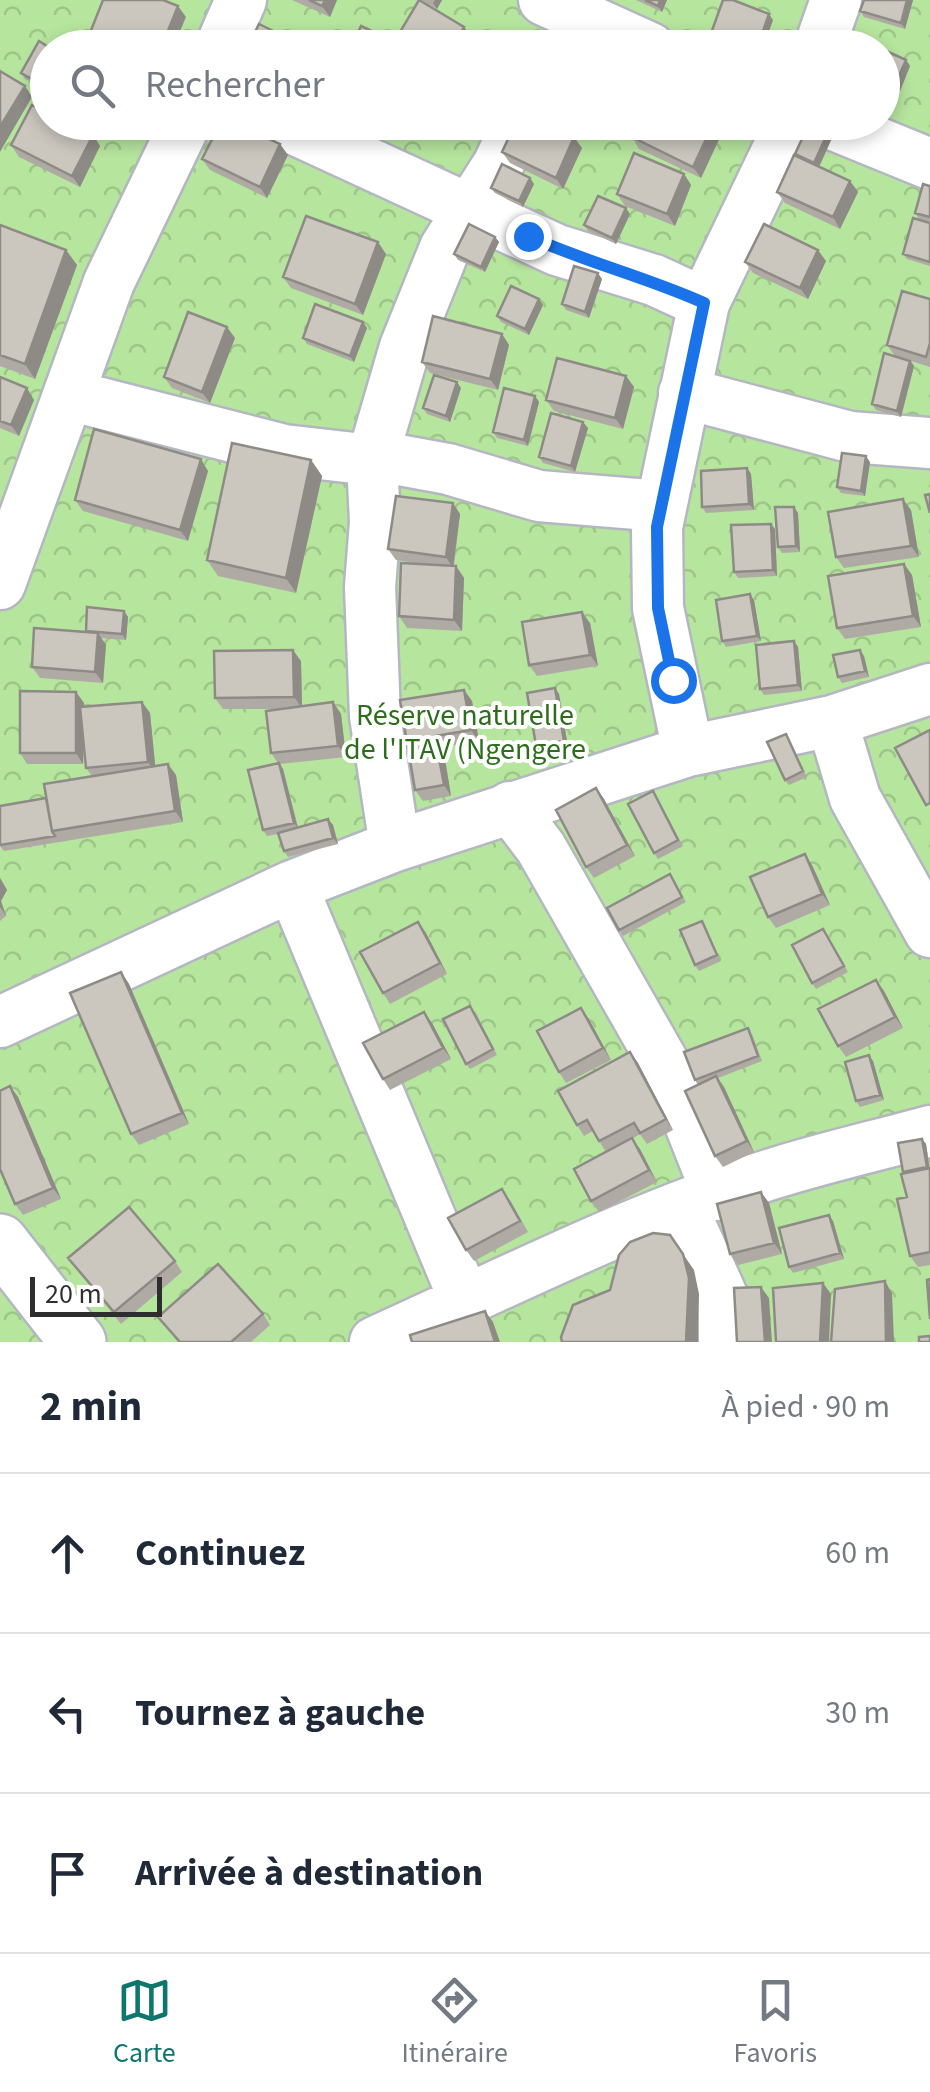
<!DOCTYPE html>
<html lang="fr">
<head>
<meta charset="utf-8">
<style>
	:root { --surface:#fff; --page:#f2f2f3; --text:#1f2937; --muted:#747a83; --line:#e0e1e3; --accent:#0f766e }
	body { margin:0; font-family:"Source Sans 3",sans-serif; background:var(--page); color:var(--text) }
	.scale { position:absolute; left:30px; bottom:25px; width:132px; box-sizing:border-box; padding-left:10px; border:5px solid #2e2e2e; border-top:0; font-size:28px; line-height:35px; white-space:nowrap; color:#2e2e2e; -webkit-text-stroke:8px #fff; paint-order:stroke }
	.stop { position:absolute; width:30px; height:30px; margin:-22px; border:8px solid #1a73e8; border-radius:50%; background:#fff }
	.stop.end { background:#1a73e8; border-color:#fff; box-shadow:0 2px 10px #0008 }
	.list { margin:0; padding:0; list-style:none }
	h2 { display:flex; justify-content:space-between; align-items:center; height:130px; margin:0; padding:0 40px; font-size:42px }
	h2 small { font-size:32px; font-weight:400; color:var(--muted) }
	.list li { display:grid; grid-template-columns:65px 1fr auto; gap:30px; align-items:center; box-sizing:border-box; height:160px; padding:0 40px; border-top:2px solid var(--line) }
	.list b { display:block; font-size:38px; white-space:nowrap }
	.list em { font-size:32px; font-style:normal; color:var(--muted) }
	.icon { flex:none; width:55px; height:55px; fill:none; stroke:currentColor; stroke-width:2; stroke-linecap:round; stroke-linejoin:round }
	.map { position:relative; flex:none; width:930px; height:1342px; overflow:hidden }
	.search { position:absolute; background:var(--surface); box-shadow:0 5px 15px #0003; left:30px; right:30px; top:30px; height:110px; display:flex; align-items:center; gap:25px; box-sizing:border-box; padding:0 35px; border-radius:55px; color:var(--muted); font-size:38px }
	.sheet { height:610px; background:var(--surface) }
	nav { display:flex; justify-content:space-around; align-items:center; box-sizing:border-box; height:140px; border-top:2px solid var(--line); background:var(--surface); font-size:28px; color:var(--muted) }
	nav a { display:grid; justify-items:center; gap:5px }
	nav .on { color:var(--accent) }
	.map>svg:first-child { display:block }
	.park { fill:url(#park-crowns); fill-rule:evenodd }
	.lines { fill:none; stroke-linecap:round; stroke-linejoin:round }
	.minor-casing { stroke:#b4b7c1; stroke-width:55 }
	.tertiary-casing { stroke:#b4b7c1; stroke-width:60 }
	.minor { stroke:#fff; stroke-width:50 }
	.tertiary { stroke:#fff; stroke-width:55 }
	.wall { fill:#afaba4 }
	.shaded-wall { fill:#8e8b86 }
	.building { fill:#cbc7bf; stroke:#8e8b86; stroke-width:2.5 }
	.route { stroke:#1a73e8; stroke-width:12 }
	.labels { text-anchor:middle; stroke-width:8; stroke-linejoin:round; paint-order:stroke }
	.park-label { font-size:30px; fill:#2c6e1b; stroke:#fff }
</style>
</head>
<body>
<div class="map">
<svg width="930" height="1342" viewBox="0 0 930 1342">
	<defs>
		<pattern id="park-crowns" width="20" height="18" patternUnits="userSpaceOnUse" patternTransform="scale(2.5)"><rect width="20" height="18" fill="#b6e59e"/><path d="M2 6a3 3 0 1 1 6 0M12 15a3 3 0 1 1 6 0" fill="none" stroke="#9dc588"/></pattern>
	</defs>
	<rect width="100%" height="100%" fill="#efe9e1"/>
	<path class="park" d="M0,0H930V1342H0ZM48,48H882V122H48Z"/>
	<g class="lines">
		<defs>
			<path id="minor" d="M544,0L650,48
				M220,48L241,0
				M819,48L836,0
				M279,122L557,250L654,280L704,303
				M827,122L930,164
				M684,393L850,437L930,443
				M69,395L284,450L372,460L388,458L448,469L539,496L661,506
				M0,584L109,282L186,122
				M832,721L855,798L930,932
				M688,751L658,608L657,527L704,303L791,122
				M510,807L541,848L671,1076L718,1195
				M395,846L375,716L370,587L375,522L372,460L405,347L445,248L498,165L518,122
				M292,886L465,1301
				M0,1022L292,886L395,846L688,751L832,721L930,689
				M682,1207L723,1298L724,1342
				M375,1342C506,1283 637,1216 775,1173C826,1157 879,1145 930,1131"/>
			<path id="tertiary" d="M0,1242L78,1342"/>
		</defs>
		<use href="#minor" class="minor-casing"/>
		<use href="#tertiary" class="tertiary-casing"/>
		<use href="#minor" class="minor"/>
		<use href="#tertiary" class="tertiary"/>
	</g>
	<path class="wall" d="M292,0H337L330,17Z
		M421,0H442L437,9Z
		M636,0H667L662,12Z
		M913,0L905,29L864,17L860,11Z
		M773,20L763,48H727L714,42L710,36Z
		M464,27L472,38L467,48H404L397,37Z
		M48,48V91L25,79L21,73Z
		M882,54L906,60L910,66L900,91L882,84Z
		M412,122H456L448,139Z
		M572,122H598L593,133Z
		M828,132L832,138L819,167L850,181L858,192L840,229L785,203L777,192Z
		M722,133L701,178L639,149L632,137Z
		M93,135L100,146L80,187L19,157L11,145Z
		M582,148L563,189L510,163L502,152Z
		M288,155L267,198L210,170L202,159Z
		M684,174L691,185L675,226L625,206L617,194Z
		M530,178L534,184L523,207L495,193L491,188Z
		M930,186V222L919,219L915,213Z
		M630,214L616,244L588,231L584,225Z
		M930,223V266L907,259L903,254Z
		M0,225L66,250L77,265L35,379L0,366Z
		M495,237L499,242L485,272L458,260L454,254Z
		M386,254L363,315L291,288L283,277Z
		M826,261L808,299L753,273L745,262Z
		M602,279L589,318L566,310L562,304Z
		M930,299V367L911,361L914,366L901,417L876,410L872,404L895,356L887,345Z
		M543,305L529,335L501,322L497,316Z
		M367,328L354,362L307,344L303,338Z
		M502,334L509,345L498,390L430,373L422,362Z
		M235,338L210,403L172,388L164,377Z
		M626,376L634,387L623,429L554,411L546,400Z
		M0,377L34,400L19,436L0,428Z
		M461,388L450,422L427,414L423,408Z
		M535,396L539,402L528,446L497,438L493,432Z
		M588,428L575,472L543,463L539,457Z
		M311,460L322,476L296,593L218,576L207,560Z
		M870,462L865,496L841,493L837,487Z
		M747,468L751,474L754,510L706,513L702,507Z
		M208,471L188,541L83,511L75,500Z
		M911,510L919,557L844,568L836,557Z
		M798,513L800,552L782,553L778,547Z
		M460,514L454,566H456L464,578L462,631L407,628L399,616L429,565L396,560L388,549Z
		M775,529L777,576L738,578L734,572Z
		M904,564L912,575L921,627L845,639L837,628Z
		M754,600L761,641L726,647L722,641Z
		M124,611L128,617L126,640L101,638L106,645L103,683L40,678L32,667Z
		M590,623L598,666L537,676L529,665Z
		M794,641L798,647L802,691L764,695L760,689Z
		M864,656L869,677L842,683L838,677Z
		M301,661L302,706L333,702L341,714L346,757L280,764L283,769L298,827L328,819L333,825L338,844L288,857L284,851L278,834L267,836L263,830L278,763L271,753L282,709H223L215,698Z
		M555,688L559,694L568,747L540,751L536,745Z
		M464,690L472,701L479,741L443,747L451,796L423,801L415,790L400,700Z
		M76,692L84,703V707L142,702L150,713L155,766L176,775L183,822L4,851L0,846V806L46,798L92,776L86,768L84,747L83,764H27L20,753Z
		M786,734L807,777L789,785L785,780Z
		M596,788L604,799L635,856L594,878L586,867Z
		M657,797L683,846L658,859L654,853Z
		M812,865L830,905L776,928L768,917Z
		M670,874L686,902L623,936L619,930Z
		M0,878L7,890L1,901L6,916L0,921Z
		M702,921L721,961L699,971L695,965Z
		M418,922L426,933L447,974L390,1004L383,993Z
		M827,935L848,972L816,989L812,983Z
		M121,972L129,984L189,1124L139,1145L131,1134Z
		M876,980L884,991L903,1028L846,1057L838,1046Z
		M581,1008L611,1060L566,1083L559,1072Z
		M475,1011L497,1055L470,1069L466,1064Z
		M432,1023L451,1059L390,1090L383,1079Z
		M752,1034L762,1061L718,1078L724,1087L754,1152L723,1167L715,1156L698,1085L695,1080Z
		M630,1052L638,1063L673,1130L647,1144L640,1134L632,1139L657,1182L599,1212L591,1201L606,1152L593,1131L584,1136L577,1125Z
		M873,1061L884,1100L860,1107L856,1101Z
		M10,1086L18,1097L61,1199L23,1215L15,1204Z
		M922,1139L926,1144L930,1168V1265L918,1267L910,1256L907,1197L903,1172Z
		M761,1192L769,1203L782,1254L738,1265L730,1254Z
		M510,1200L528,1232L474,1261L466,1250Z
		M833,1221L844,1259L793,1273L789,1267Z
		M68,1258L175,1261L182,1272L121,1324Z
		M263,1314L270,1325L251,1342H178L158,1317Z"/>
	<path class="shaded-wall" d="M325,0H337L330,17L322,6Z
		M435,0H442L437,9L433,3Z
		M660,0H667L662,12L658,6Z
		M907,0H913L905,29L901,23Z
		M178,6L186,17L173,48H161Z
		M769,14L773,20L763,48H757Z
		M464,27L472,38L467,48H453Z
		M906,60L910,66L900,91L895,85Z
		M25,86L32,97L0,152V127Z
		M443,122H456L448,139L440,128Z
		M586,122H598L593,133Z
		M714,122L722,133L701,178L693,167Z
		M828,132L832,138L818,169L814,163Z
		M93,135L100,146L80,187L72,176Z
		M574,137L582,148L563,189L556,178Z
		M280,144L288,155L267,198L260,187Z
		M684,174L691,185L675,226L667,214Z
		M530,178L534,184L523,207L519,201Z
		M850,181L858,192L840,229L833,217Z
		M626,208L630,214L616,244L612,238Z
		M495,237L499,242L485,272L481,267Z
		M378,242L386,254L363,315L355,304Z
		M66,250L77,265L35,379L25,364Z
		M818,250L826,261L808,299L800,288Z
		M598,273L602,279L589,318L585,312Z
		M539,299L543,305L529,335L525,329Z
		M363,322L367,328L354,362L350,356Z
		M227,327L235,338L210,403L202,392Z
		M502,334L509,345L498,390L490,379Z
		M910,361L914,366L901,417L897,411Z
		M626,376L634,387L623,429L615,418Z
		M457,382L461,388L450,422L446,416Z
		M27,388L34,400L19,436L11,425Z
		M535,396L539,402L528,446L524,440Z
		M583,422L588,428L575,472L571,466Z
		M866,456L870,462L865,496L861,491Z
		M201,459L208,471L188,541L180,530Z
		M311,460L322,476L296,593L286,578Z
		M747,468L751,474L754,510L749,504Z
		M903,499L911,510L919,557L911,546Z
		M453,503L460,514L453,568L446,557Z
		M794,507L798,513L800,552L796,546Z
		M771,524L775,529L777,576L773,570Z
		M904,564L912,575L921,627L913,616Z
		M456,566L464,578L462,631L454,620Z
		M750,594L754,600L761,641L757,636Z
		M124,611L128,617L126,640L122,634Z
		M582,612L590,623L598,666L590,655Z
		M98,633L106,645L103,683L95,672Z
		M794,641L798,647L802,691L798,685Z
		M293,650L301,661L302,708L294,697Z
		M860,650L864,656L869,677L865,671Z
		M555,688L559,694L568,747L564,741Z
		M464,690L472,701L479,741L471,730Z
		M76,692L84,703L83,764L76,753Z
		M142,702L150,713L156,773L148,762Z
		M333,702L341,714L346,757L338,746Z
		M435,736L443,747L451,796L444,785Z
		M279,763L283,769L298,829L294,823Z
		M168,764L176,775L183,822L175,811Z
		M596,788L604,799L635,856L627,845Z
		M328,819L333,825L338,844L333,838Z
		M805,854L812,865L830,905L822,894Z
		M0,878L7,890L1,901L6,916L0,907Z
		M418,922L426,933L447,974L440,963Z
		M121,972L129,984L189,1124L182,1113Z
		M876,980L884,991L903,1028L895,1017Z
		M581,1008L589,1019L611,1060L603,1048Z
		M424,1012L432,1023L451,1059L443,1048Z
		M630,1052L638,1063L673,1130L666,1119Z
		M869,1055L873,1061L884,1100L880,1095Z
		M716,1076L724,1087L754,1152L747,1141Z
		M10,1086L18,1097L61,1199L53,1188Z
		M632,1138L640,1149L657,1182L649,1170Z
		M922,1139L926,1144L930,1172L927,1167Z
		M761,1192L769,1203L782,1254L774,1243Z
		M829,1215L833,1221L844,1259L840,1253Z
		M683,1254L694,1270L699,1294L698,1342H686Z
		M885,1281L892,1293L894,1342H886Z
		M823,1283L831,1294L829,1342H820Z
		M761,1287L769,1298L772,1342H765Z
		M485,1311L493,1322L500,1342H495Z"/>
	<path class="building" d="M103,0H163L178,6L161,48H84Z
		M309,0H325L322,6Z
		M419,0L464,27L453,48H415L397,37Z
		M645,0H660L658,6Z
		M723,0H733L769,14L757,48H738L710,36Z
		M864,0H907L901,23L860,11Z
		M259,24L308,48H247Z
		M361,26L395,42L393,48H351Z
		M39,41L50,48H48V88L21,73Z
		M884,50L906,60L895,85L882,80V54Z
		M0,71L25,86L0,127Z
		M32,105L48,113V122H67L93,135L72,176L11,145Z
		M221,122H234L280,144L260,187L202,159Z
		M427,122H443L440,128Z
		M516,122H543L574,137L556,178L502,152Z
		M638,122H714L693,167L632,137Z
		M809,124L828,132L814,163L795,154Z
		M634,153L684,174L667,214L617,194Z
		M794,155L850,181L833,217L777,192Z
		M502,164L530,178L519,201L491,188Z
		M923,184L930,186V217L915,213Z
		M598,196L626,208L612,238L584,225Z
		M306,216L378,242L355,304L283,277Z
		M913,218L930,223V262L903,254Z
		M469,224L495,237L481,267L454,254Z
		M764,224L818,250L800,288L745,262Z
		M0,225L66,250L25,364L0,355Z
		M574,266L598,273L585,312L562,304Z
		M511,286L539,299L525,329L497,316Z
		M902,291L930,299V343L926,357L887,345Z
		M315,304L363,322L350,356L303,338Z
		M188,312L227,327L202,392L164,377Z
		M433,316L502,334L490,379L422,362Z
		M884,353L910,361L897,411L872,404Z
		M557,358L626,376L615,418L546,400Z
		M434,375L457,382L446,416L423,408Z
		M0,377L27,388L11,425L0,421Z
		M504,388L535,396L524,440L493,432Z
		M551,413L583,422L571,466L539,457Z
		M94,429L201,459L180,530L75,500Z
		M232,443L311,460L286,578L207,560Z
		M842,453L866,456L861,491L837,487Z
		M747,468L749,504L702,507L701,471Z
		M930,494V513L925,495Z
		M396,496L453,503L446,557L388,549Z
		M903,499L911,546L836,557L828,512Z
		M775,507H794L796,546L778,547Z
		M771,524L773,570L734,572L731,525Z
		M401,563L456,566L454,620L399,616Z
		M904,564L913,616L837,628L828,576Z
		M750,594L757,636L722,641L716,600Z
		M87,607L124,611L122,634L86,631Z
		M582,612L590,655L529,665L522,622Z
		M34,628L98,633L95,672L32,667Z
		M794,641L798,685L760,689L756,645Z
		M293,650L294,697L215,698L214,651Z
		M860,650L865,671L838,677L833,655Z
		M555,688L564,741L536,745L527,693Z
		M464,690L471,730L435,736L444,785L415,790L400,700Z
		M20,691L76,692V753H20Z
		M142,702L148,762L86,768L80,707Z
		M333,702L338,746L271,753L266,711Z
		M930,730V803L926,805L895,748Z
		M786,734L803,771L785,780L767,742Z
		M279,763L294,823L263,830L248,770Z
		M168,764L175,811L52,831L44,784Z
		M596,788L627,845L586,867L556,810Z
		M653,791L678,840L654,853L628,804Z
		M46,798L52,831L55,836L0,845V806Z
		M328,819L333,838L284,851L278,833Z
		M805,854L822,894L768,917L750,877Z
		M670,874L682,897L619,930L607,908Z
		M702,921L717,955L695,965L680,930Z
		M418,922L440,963L383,993L360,952Z
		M823,929L844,966L812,983L792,945Z
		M121,972L182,1113L131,1134L70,993Z
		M876,980L895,1017L838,1046L818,1009Z
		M470,1006L493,1049L466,1064L443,1019Z
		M581,1008L603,1048L559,1072L537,1031Z
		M424,1012L443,1048L383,1079L363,1043Z
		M748,1028L758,1056L695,1080L684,1052Z
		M630,1052L666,1119L640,1133L634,1123L599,1141L587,1120L577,1125L558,1091Z
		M869,1055L880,1095L856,1101L845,1062Z
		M716,1076L747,1141L715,1156L685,1091Z
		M10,1086L53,1188L15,1204L0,1169V1091Z
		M632,1138L649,1170L591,1201L574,1169Z
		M922,1139L927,1167L903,1172L898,1143Z
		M930,1168V1252L910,1256L897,1199L907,1197L901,1174Z
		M502,1189L520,1221L466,1250L448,1218Z
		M761,1192L774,1243L730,1254L717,1204Z
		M129,1207L175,1261L114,1312L68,1258Z
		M829,1215L840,1253L789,1267L779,1228Z
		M653,1233L670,1235L683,1254L689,1278L686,1342H562L561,1337L573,1305L610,1290L619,1255L630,1242Z
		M218,1264L263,1314L231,1342H180L158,1317Z
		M930,1279V1319L927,1280Z
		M885,1281L886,1342H831L835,1289Z
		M823,1283L820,1342H776L773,1288Z
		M761,1287L765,1342H737L734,1288Z
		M485,1311L495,1342H412L410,1335Z
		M930,1336V1342H919V1337Z"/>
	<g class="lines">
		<path class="route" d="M528,236C585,262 646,277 704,303L657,527L658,608L673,680"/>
	</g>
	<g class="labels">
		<g class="park-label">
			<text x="465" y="725">Réserve naturelle<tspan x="465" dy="34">de l'ITAV (Ngengere</tspan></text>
		</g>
	</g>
</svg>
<div class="scale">20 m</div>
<div class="stop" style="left:673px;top:680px"></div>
<div class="stop end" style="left:528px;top:236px"></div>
<div class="search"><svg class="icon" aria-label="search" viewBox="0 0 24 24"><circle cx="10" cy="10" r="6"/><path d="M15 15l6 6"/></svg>Rechercher</div>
</div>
<section class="sheet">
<h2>2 min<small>À pied · 90 m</small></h2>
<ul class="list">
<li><svg class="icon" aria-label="ahead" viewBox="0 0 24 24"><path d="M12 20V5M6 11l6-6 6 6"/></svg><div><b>Continuez</b></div><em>60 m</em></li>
<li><svg class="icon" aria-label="left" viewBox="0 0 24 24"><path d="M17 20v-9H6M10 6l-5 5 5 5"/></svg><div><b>Tournez à gauche</b></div><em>30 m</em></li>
<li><svg class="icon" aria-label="arrive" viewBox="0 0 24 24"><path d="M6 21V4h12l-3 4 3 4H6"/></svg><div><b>Arrivée à destination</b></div></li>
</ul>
</section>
<nav>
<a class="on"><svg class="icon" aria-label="map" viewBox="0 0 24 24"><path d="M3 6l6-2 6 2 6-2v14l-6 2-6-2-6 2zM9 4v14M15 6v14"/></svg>Carte</a>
<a><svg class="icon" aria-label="directions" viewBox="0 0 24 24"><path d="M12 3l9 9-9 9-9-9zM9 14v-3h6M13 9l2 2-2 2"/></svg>Itinéraire</a>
<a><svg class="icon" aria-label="saved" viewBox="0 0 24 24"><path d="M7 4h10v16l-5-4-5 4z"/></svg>Favoris</a>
</nav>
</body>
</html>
